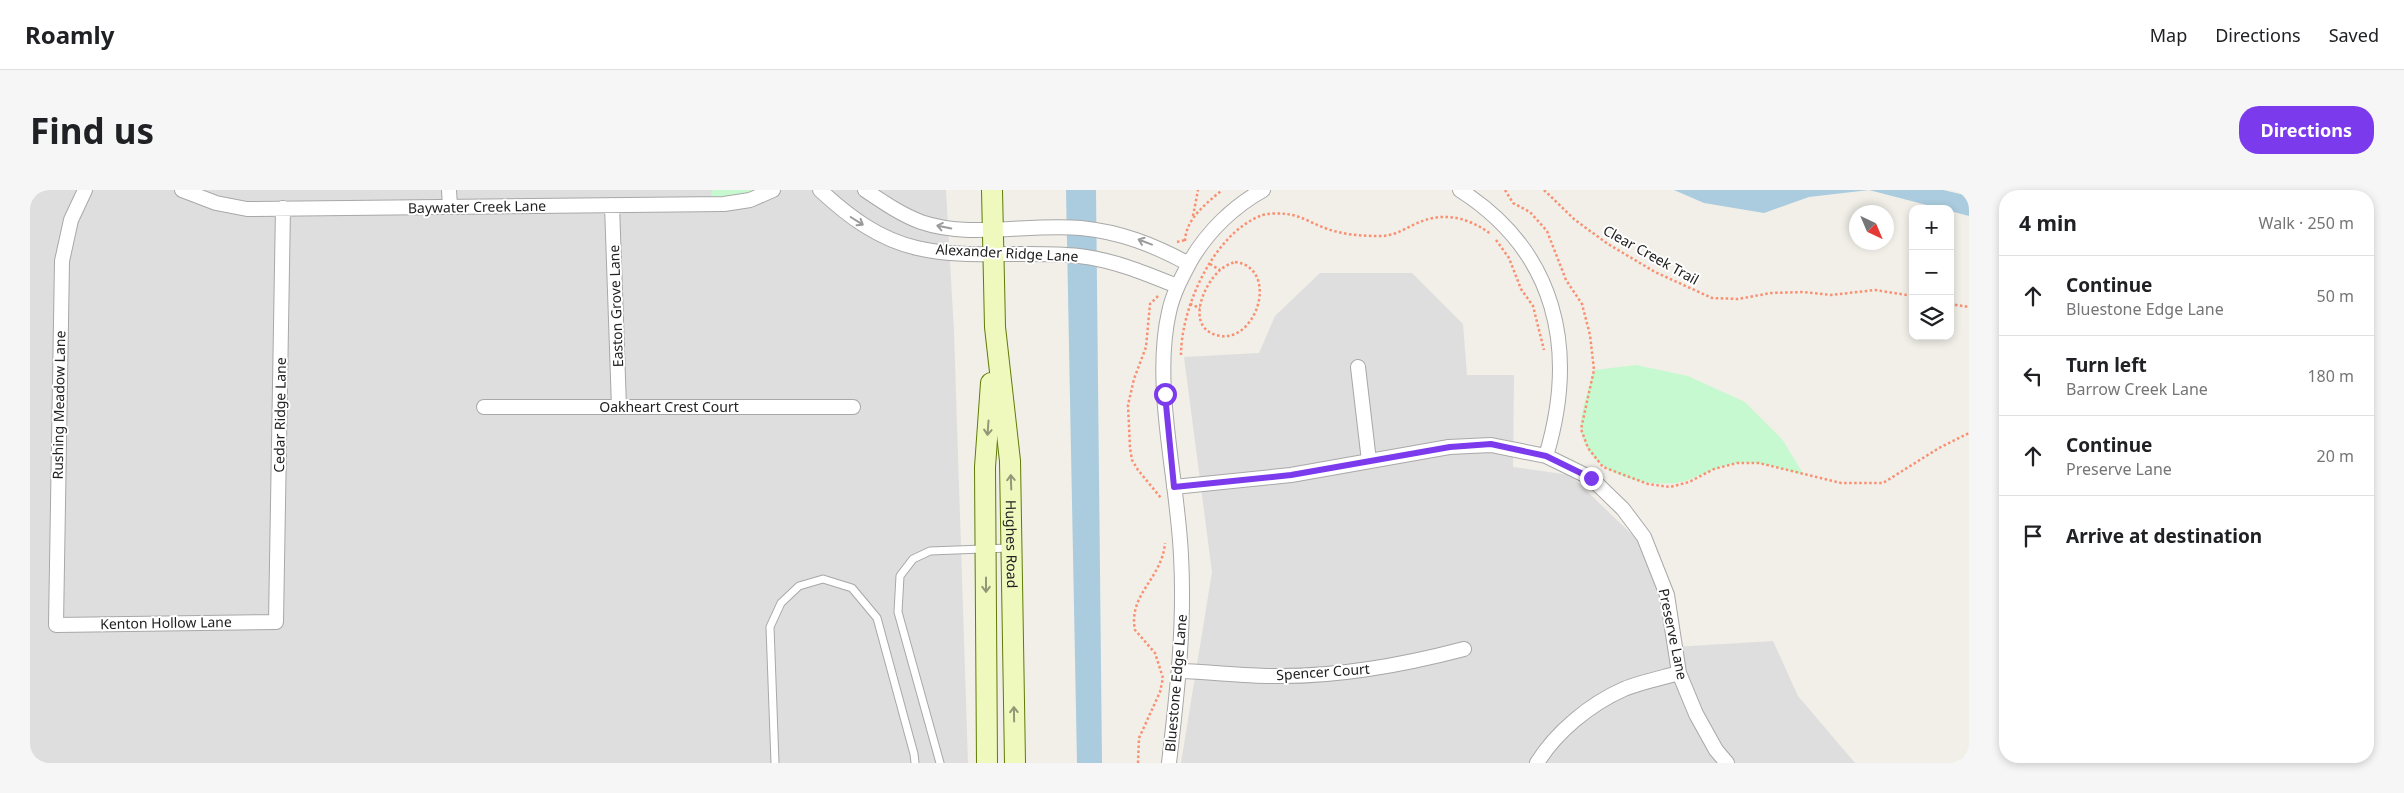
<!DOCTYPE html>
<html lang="en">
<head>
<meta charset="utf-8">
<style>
	:root { --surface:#fff; --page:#f6f6f6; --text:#202124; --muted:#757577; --line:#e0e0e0; --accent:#7c3aed }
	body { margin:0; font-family:"Noto Sans",sans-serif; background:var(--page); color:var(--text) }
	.controls { position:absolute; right:15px; top:15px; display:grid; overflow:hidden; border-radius:10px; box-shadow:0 2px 8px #0003 }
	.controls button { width:45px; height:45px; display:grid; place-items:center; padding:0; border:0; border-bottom:1px solid var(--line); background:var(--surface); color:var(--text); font:25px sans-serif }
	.compass { position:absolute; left:1819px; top:15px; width:45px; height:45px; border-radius:50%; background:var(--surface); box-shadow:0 2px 8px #0003; rotate:136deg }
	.stop { position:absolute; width:15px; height:15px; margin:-11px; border:4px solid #7c3aed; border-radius:50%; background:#fff }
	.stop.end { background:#7c3aed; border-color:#fff; box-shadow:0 1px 5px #0008 }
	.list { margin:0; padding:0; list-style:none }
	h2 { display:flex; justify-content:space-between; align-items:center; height:65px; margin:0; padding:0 20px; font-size:21px }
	h2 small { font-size:16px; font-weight:400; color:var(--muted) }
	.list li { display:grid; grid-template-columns:32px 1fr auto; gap:15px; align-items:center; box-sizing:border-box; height:80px; padding:0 20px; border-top:1px solid var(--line) }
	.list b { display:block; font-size:19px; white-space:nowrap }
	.list p { margin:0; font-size:16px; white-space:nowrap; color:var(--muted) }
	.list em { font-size:16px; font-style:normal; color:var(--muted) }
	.icon { flex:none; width:28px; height:28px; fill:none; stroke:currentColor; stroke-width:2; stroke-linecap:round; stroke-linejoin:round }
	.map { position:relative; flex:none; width:1939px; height:573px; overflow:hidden; border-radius:20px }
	header { display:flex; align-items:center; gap:30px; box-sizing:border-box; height:70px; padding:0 25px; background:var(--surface); border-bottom:1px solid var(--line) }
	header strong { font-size:24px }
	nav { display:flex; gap:28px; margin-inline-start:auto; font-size:18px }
	.intro { display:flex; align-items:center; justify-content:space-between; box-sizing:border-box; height:120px; padding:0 30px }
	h1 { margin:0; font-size:35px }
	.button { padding:12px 22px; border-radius:20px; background:var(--accent); color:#fff; font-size:18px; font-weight:700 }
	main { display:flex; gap:30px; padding:0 30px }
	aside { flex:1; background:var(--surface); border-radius:20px; box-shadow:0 2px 8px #0003 }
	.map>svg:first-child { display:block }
	.residential { fill:#dfdede }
	.park { fill:#c7f9d1 }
	.water { fill:#aaccde }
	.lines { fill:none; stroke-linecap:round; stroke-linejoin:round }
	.lane-casing { stroke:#a8a8a8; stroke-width:9 }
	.street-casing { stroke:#a8a8a8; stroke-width:16 }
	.secondary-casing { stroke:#607b06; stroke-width:22 }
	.path { stroke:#f99072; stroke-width:2.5; stroke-dasharray:2.5 2.5; stroke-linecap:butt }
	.lane { stroke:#fff; stroke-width:7 }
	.street { stroke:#fff; stroke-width:14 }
	.secondary { stroke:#eff9be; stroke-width:20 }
	.oneway { stroke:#9b9b9b }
	.oneway2 { stroke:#929877 }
	.route { stroke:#7c3aed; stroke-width:6 }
	.labels { text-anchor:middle; stroke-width:4; stroke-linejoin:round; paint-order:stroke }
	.street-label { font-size:14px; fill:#212121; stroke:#fff }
</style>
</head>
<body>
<header>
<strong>Roamly</strong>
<nav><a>Map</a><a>Directions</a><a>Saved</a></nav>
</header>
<div class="intro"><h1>Find us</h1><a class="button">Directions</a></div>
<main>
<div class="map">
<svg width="1939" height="573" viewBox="0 0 1939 573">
	<rect width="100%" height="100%" fill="#f1efe8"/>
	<path class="residential" d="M0,0H916L924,142L938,573H0Z
		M1290,83H1382L1433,134L1437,185H1484L1483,277L1540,285L1616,358L1644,457L1743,451L1768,506L1825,573H1151L1182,382L1154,167L1229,163L1245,126Z"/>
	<path class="park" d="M682,0H740L679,15Z
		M1606,175L1658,186L1715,212L1752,249L1774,285C1752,279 1729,270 1707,273C1684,276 1664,291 1645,293C1609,297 1557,282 1551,240C1549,225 1560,195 1564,180Z"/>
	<path class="water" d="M1036,0H1066L1072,573H1047Z
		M1644,0H1913L1939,6V26L1920,21V19H1912L1839,0L1779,7L1734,23L1674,13Z"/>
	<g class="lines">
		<defs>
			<path id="lane" d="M745,573L740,437L751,413L769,396L793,389L822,398L847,428L884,564L885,573
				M910,573L868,422L870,386L883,369L900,361L979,358"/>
			<path id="street" d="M55,0L41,30L32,71L26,435L246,432L253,18
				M152,0L186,13L217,19L694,14L720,10L743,0
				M419,0L420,17
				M790,0C818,26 848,49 887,58C938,70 996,60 1049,66C1084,70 1115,83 1147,96
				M835,0C853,12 870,24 891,32C940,49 1000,33 1051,38C1091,42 1124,55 1159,74
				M1430,0C1527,62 1548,160 1516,266
				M582,15L589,217
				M1328,177L1339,271
				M454,217H823
				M1144,297L1261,285L1419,257L1461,255L1516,266L1561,288L1593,319L1614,347L1637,405L1649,483L1666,524L1686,560L1697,573
				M1150,481C1182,482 1214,486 1245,486C1309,487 1373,475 1434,459
				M1139,573C1147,504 1155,436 1151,366C1148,290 1122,196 1139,122C1143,103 1152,87 1161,70C1178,41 1204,16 1233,0
				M1507,573C1526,542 1560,514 1594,499C1611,492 1631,488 1649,483"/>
			<g id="secondary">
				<path id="s1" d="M962,0L965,137L980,271L985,573"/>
				<path d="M957,573L955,277L961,193"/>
			</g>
		</defs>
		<use href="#lane" class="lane-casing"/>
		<use href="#street" class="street-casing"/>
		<use href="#secondary" class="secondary-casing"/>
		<path class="path" d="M1475,0L1483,13L1500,22L1517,41L1536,90L1552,114L1560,145L1564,180L1551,239L1558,258L1573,277L1618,294L1640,297L1659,292L1684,279L1707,273H1729L1811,293H1853L1909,258L1939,243
			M1514,0L1545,30L1578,54L1625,82L1682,108L1708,109L1741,103L1773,102L1801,105L1845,100L1883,106
			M1163,26L1168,0
			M1466,50L1479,68L1491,99L1503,116L1514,160
			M1155,51C1156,28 1176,14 1192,0
			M1147,52L1155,50
			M1205,72C1251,78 1226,157 1186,145C1156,136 1173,96 1189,81C1193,77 1199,74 1205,72Z
			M1180,74L1190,80
			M1128,106L1120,114L1116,157L1104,189L1098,215L1100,258L1102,270L1108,280L1131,308
			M1160,114L1170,118
			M1920,114L1939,117
			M1151,165C1151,118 1183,45 1230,26C1237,23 1248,23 1256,24C1270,25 1283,34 1295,38C1313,45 1332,46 1351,46C1363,46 1373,40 1383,35C1411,21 1436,26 1461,44
			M1108,573L1109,548L1130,502L1133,488L1125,463L1105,440C1098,404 1132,389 1135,353"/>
		<use href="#lane" class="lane"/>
		<use href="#street" class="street"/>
		<use href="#secondary" class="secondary"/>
	</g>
	<defs><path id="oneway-shaft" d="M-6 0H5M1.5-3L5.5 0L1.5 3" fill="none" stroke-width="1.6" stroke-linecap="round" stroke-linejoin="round" transform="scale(1.25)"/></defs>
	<g class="oneway">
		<use href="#oneway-shaft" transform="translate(827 31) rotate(32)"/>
		<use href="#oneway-shaft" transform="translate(914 37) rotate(-169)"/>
		<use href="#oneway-shaft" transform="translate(1115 52) rotate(-159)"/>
	</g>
	<g class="oneway2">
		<use href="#oneway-shaft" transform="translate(958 238) rotate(94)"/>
		<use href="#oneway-shaft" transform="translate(981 292) rotate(-92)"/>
		<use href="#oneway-shaft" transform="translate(956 395) rotate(90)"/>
		<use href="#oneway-shaft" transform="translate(984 524) rotate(-91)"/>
	</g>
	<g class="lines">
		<path class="route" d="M1135,204L1144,297L1261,285L1420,257L1461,254L1516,266L1561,288"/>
	</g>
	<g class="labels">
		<g class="street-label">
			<text transform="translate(447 17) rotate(-1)" y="5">Baywater Creek Lane</text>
			<text transform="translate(977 63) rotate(3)" y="5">Alexander Ridge Lane</text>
			<text transform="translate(1621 65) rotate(29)" y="5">Clear Creek Trail</text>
			<text transform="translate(586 116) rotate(-92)" y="5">Easton Grove Lane</text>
			<text transform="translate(29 215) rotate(-89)" y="5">Rushing Meadow Lane</text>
			<text x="639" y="222">Oakheart Crest Court</text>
			<text transform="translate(250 225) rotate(-89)" y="5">Cedar Ridge Lane</text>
			<text dy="5" stroke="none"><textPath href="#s1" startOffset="355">Hughes Road</textPath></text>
			<text transform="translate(136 433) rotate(-1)" y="5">Kenton Hollow Lane</text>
			<text transform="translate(1643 444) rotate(78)" y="5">Preserve Lane</text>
			<text transform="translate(1293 482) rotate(-4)" y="5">Spencer Court</text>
			<text transform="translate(1146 493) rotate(-85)" y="5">Bluestone Edge Lane</text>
		</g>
	</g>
</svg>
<div class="controls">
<button>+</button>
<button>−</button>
<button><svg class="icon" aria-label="layers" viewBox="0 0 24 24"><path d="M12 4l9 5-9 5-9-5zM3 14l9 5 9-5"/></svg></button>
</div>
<svg class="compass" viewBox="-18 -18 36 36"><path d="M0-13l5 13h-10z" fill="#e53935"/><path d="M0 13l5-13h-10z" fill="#757577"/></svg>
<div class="stop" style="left:1135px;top:204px"></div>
<div class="stop end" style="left:1561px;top:288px"></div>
</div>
<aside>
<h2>4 min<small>Walk · 250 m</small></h2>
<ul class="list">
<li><svg class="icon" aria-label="ahead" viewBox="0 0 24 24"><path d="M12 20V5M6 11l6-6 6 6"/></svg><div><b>Continue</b><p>Bluestone Edge Lane</p></div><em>50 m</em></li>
<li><svg class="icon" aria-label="left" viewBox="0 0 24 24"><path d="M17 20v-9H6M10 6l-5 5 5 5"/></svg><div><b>Turn left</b><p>Barrow Creek Lane</p></div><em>180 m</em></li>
<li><svg class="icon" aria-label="ahead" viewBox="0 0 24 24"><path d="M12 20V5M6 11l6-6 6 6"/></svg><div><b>Continue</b><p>Preserve Lane</p></div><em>20 m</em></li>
<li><svg class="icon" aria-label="arrive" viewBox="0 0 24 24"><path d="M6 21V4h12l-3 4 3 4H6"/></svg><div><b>Arrive at destination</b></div></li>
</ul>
</aside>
</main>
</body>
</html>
